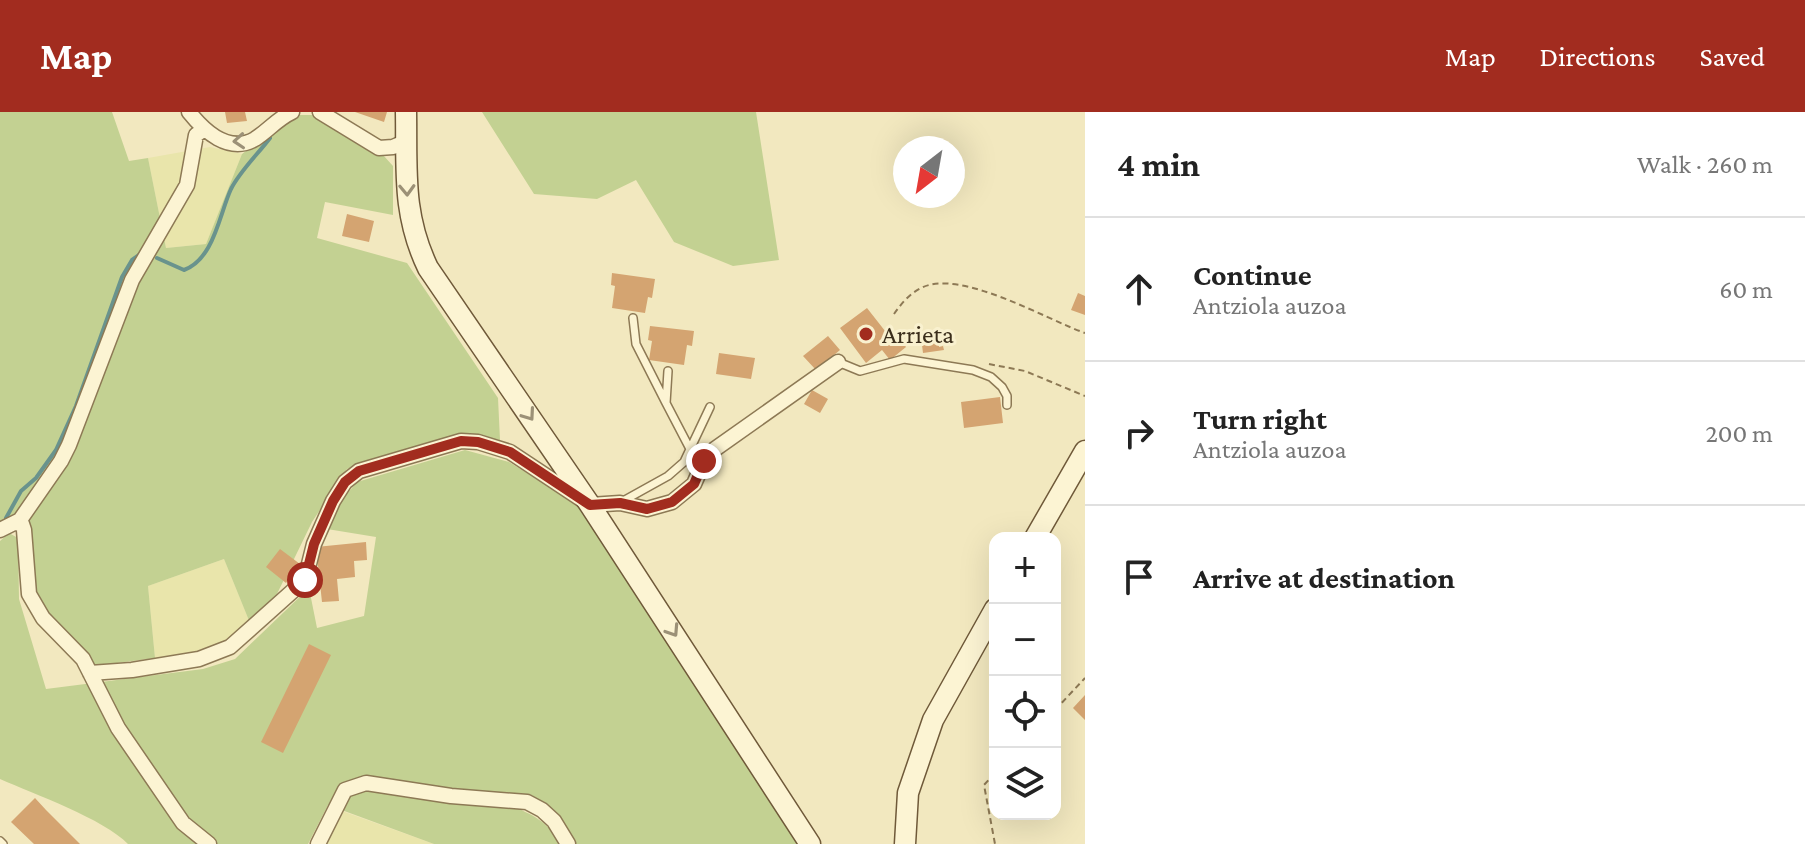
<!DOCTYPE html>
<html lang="en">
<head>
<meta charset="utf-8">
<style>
	:root { --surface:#fff; --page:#f2f2f2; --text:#222; --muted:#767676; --line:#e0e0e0; --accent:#a22c1f }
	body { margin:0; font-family:"Crimson Pro",serif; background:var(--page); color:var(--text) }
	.controls { position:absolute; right:24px; bottom:24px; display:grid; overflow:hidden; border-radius:16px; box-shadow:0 8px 32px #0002 }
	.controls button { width:72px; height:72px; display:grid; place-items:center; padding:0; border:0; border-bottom:2px solid var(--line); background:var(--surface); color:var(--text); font:40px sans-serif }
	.compass { position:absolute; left:893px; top:24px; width:72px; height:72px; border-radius:50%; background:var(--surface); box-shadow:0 8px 32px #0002; rotate:211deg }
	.stop { position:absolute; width:24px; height:24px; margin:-18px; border:6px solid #a22c1f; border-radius:50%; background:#fff }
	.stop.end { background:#a22c1f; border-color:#fff; box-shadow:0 2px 8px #0008 }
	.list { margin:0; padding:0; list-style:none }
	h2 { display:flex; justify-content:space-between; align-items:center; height:104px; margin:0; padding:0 32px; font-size:34px }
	h2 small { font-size:26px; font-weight:400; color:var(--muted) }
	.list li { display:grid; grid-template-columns:52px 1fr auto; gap:24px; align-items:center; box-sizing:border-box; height:144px; padding:0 32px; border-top:2px solid var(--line) }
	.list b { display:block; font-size:30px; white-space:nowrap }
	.list p { margin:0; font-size:26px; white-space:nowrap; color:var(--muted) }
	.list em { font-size:26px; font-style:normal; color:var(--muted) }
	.icon { flex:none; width:44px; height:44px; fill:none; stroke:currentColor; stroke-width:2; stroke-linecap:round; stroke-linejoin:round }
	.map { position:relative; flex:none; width:1085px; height:732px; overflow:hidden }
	header { display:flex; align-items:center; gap:48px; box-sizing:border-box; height:112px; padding:0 40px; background:var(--accent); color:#fff }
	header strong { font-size:38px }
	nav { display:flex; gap:44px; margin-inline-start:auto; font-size:28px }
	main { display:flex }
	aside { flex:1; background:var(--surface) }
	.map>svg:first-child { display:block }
	.farmland { fill:#e9e5ab }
	.green { fill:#c3d192 }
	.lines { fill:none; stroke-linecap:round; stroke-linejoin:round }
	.stream { stroke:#69938d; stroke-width:4 }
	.building { fill:#d4a471 }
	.service-casing { stroke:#8d7955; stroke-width:10 }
	.minor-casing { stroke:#8d7955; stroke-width:17 }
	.secondary-casing { stroke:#6f5939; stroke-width:23 }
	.path { stroke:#8d7955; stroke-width:2; stroke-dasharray:6 4; stroke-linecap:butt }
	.service { stroke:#fcf4d3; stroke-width:7 }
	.minor { stroke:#fcf4d3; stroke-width:14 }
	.secondary { stroke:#fcf4d3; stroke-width:20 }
	.oneway { stroke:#9c9177 }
	.route { stroke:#a22c1f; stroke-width:10 }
	.poi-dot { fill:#a22c1f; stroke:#f9f1cf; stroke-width:3 }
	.labels { text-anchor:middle; stroke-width:6; stroke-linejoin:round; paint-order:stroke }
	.poi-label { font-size:26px; fill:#3b2e1b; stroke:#f9f1cf; text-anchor:start }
</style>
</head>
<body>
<header>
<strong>Map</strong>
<nav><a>Map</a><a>Directions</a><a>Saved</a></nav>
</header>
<main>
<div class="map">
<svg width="1085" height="732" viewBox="0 0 1085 732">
	<rect width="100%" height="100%" fill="#f2e8bf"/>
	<path class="farmland" d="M210,35L242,42L206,132L166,136L148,46Z
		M224,447L250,511L226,529L190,541L155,546L148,474Z
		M342,699L434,732H325Z"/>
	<path class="green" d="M0,0H112L129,49L148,46L166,136L206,132L242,42L294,3H316L383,43L393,54V103L325,90L317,126L407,151L498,286L500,328L462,321L347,357L312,410L276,484L250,511L224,447L148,474L155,546L94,554L41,493L32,463L29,408L9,405L0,411Z
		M482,0H756L779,148L733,154L674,130L636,68L597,87L534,82Z
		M465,338L509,350L576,391L800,732H575L559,706L532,683L490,681C518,702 540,697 561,732H434L328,693L308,732H128C104,707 34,682 0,667V429L9,421L18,426L19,487L46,577L203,557L235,547L309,476L317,516L364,504L376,425L327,417L341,389L357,370Z"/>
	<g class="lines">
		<path class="stream" d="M157,146L184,158C214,147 219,103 231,77C240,59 258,42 270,26
			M6,406L21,379L36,366L56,338L76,294L122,165L132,148L139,143"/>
	</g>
	<path class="building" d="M225,0H245L247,9L227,11Z
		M355,0H387L384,10Z
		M347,102L374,109L369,130L342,124Z
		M612,161L655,167L652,186L648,185L645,201L612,196L615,174L611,173Z
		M1078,181L1085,184V203L1071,198Z
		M867,196L889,224L895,220L906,235L890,248L882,238L866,251L840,216Z
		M650,214L694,219L692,234L687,233L684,253L649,248L652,229L648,228Z
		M828,224L840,238L816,258L803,244Z
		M939,230V235L943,234L944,238L923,241L922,233Z
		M719,241L755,246L751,267L716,262Z
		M812,278L828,287L820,301L804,292Z
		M1000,285L1003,311L964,316L961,290Z
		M366,430L367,448L354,449L355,465L337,467L339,489L322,490L316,435Z
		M280,437L300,452L286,471L266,455Z
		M309,532L331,543L283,641L261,630Z
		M1085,583V608L1073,596Z
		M35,686L46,698L80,732H34L11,710Z"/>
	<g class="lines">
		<defs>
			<path id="service" d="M633,206L636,232L666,291
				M838,250L860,259L904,247L973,258L991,265L1002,275L1007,284V293
				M668,259L666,291L690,337
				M623,389L668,364L684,350L710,295
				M0,729L3,732"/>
			<path id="minor" d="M189,0C204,19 229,42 255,27C269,18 277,7 292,0
				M320,0L379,36L393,35L407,29
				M16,411L22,412L24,418L29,482L43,506L83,547L118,616L183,711L209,732
				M0,418L20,408L61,349L69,333L132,168L187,73L196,23L203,18
				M90,561L132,558L199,547L230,535L305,468L314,432L333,389L345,370L359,359L461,329L478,330L510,340L590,393L620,391L647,397L672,390L694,372L704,349L715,337L838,250
				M318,732L345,678L366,671L451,684L527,690L542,698L554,709L568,732"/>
			<path id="secondary" d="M406,0C407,58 402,102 428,156L590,393L810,732
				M1035,426L1085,339
				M905,732L908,681L933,608L995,497"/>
		</defs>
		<use href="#service" class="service-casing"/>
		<use href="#minor" class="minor-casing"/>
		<use href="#secondary" class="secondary-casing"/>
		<path class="path" d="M894,202C901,192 909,182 921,176C960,156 1045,207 1085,221
			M989,252L1025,259L1085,284
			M1055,598L1085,566
			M995,661L984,673L995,732"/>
		<use href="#service" class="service"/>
		<use href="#minor" class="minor"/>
		<use href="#secondary" class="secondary"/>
	</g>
	<defs><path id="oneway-chevron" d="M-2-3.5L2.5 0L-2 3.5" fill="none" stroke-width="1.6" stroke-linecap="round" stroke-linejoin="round" transform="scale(2)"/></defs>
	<g class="oneway">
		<use href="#oneway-chevron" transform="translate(239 29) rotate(176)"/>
		<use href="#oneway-chevron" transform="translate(407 78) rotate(88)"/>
		<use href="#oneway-chevron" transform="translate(529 303) rotate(55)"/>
		<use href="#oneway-chevron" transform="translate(673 519) rotate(57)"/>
	</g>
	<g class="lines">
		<path class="route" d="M305,468L314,432L333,389L345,370L359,359L461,329L478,330L510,340L590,393L620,391L647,397L672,390L694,372L704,349"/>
	</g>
	<circle class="poi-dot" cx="866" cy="222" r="8"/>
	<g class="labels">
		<g class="poi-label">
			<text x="882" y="231">Arrieta</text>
		</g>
	</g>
</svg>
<div class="controls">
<button>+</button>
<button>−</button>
<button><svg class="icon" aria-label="locate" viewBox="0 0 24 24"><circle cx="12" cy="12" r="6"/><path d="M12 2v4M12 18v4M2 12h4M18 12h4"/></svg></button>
<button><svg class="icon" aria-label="layers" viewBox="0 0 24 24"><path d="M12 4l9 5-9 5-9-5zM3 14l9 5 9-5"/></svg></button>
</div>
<svg class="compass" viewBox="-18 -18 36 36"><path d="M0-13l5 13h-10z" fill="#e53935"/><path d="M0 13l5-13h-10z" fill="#767676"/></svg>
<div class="stop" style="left:305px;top:468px"></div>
<div class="stop end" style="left:704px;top:349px"></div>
</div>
<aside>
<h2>4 min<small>Walk · 260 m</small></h2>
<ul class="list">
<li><svg class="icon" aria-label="ahead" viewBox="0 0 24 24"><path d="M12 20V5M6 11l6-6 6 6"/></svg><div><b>Continue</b><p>Antziola auzoa</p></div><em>60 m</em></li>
<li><svg class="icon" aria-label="right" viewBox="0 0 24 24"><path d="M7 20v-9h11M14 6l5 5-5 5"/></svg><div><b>Turn right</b><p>Antziola auzoa</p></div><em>200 m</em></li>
<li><svg class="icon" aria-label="arrive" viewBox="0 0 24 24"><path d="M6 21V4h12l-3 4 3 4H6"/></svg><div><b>Arrive at destination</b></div></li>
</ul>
</aside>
</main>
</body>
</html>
